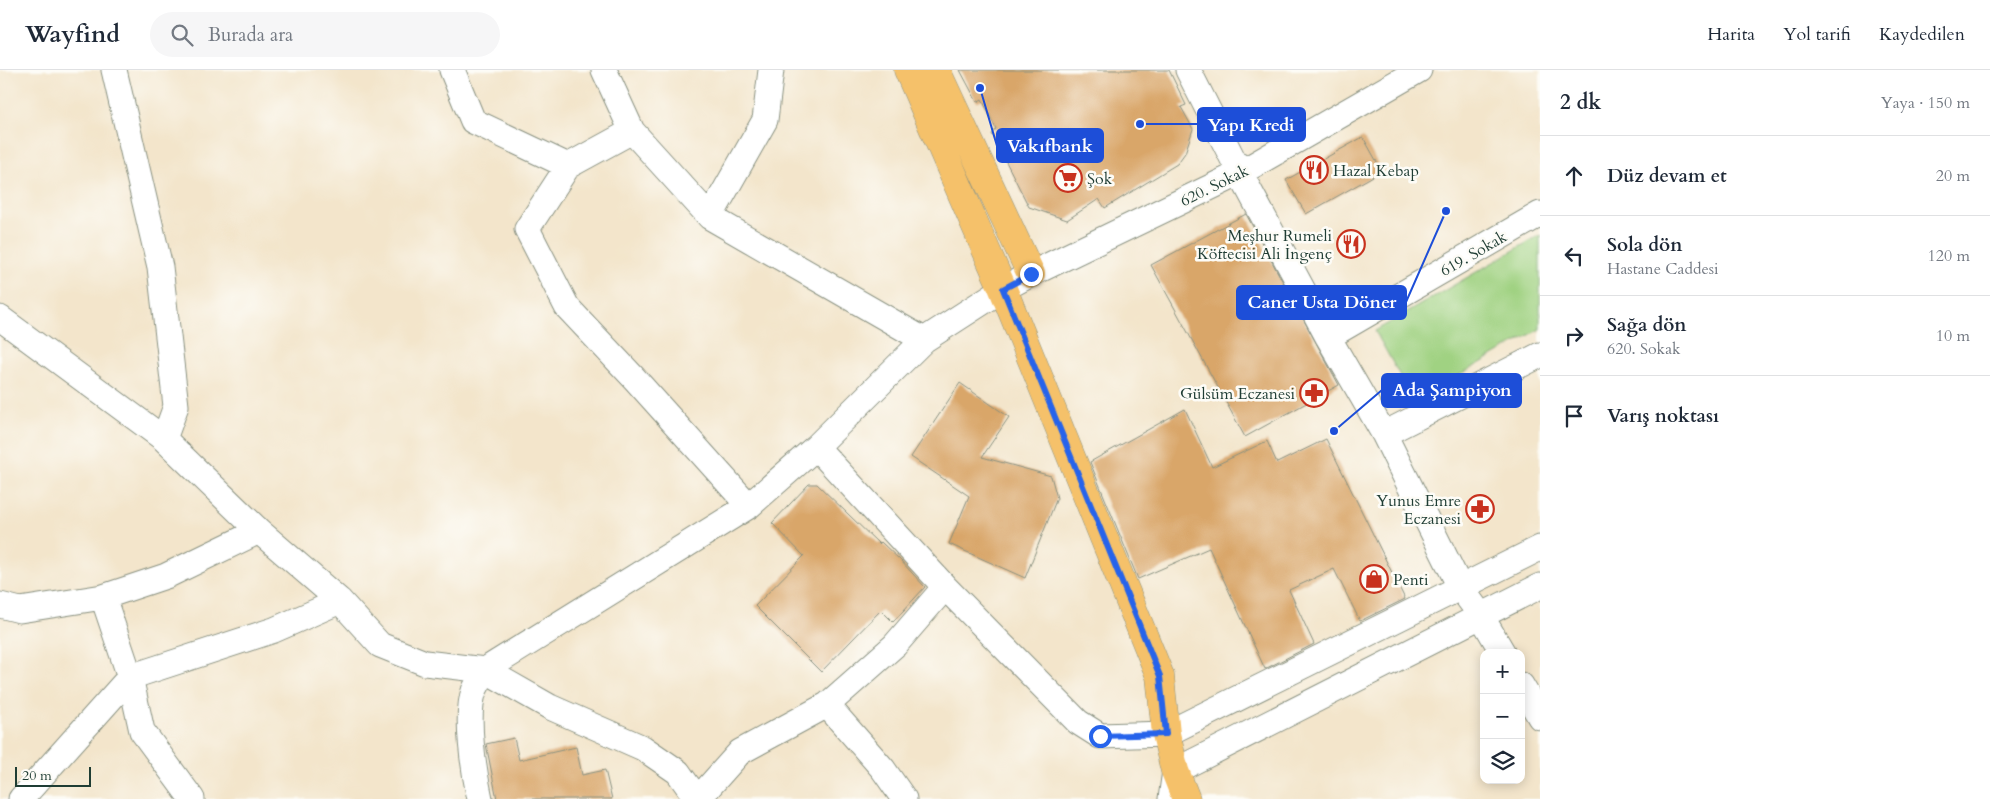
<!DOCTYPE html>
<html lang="tr">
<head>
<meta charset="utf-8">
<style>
	:root { --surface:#fff; --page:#f6f6f7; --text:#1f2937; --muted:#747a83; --line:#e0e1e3 }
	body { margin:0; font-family:Cardo,serif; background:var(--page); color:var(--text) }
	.controls { position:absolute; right:15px; bottom:15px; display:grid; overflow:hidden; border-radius:10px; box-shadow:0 2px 12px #0003 }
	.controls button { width:45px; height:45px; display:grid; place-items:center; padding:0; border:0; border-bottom:1px solid var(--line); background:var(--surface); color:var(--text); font:25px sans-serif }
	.scale { position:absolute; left:15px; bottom:12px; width:76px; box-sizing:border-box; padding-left:5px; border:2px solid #1f3d34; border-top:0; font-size:14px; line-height:18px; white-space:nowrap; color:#1f3d34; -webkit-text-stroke:4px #fdfcf7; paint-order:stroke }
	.stop { position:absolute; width:15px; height:15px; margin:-11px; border:4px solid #2563eb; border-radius:50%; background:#fff }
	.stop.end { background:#2563eb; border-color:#fff; box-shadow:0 1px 5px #0008 }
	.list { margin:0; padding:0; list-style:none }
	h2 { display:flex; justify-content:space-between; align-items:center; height:65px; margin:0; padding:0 20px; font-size:21px }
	h2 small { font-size:16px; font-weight:400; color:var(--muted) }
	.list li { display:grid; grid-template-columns:32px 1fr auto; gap:15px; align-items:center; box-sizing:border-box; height:80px; padding:0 20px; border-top:1px solid var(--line) }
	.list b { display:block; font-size:19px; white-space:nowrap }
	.list p { margin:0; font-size:16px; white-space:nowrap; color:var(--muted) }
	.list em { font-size:16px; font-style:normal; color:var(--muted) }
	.icon { flex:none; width:28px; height:28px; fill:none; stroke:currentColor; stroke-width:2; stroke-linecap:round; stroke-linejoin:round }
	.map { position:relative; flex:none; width:1540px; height:729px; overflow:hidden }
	header { display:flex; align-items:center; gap:30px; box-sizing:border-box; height:70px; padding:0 25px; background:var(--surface); border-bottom:1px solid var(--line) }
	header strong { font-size:24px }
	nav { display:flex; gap:28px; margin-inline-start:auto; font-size:18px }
	.search { width:350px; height:45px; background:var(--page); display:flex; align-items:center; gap:12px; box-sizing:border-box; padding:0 18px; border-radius:28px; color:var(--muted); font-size:19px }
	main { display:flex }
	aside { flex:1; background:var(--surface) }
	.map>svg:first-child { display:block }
	.green { fill:#a0d282; stroke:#60885b }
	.building { fill:#d9a669 }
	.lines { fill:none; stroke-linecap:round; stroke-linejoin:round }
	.minor-casing { stroke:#899180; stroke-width:27 }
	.major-casing { stroke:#899180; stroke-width:29 }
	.minor { stroke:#fff; stroke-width:25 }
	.major { stroke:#f5c16b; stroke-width:28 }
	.route { stroke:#2563eb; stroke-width:6 }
	.labels { text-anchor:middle; stroke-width:5; stroke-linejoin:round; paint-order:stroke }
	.poi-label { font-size:16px; fill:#1f3d34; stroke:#fdfcf7; text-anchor:start }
	.street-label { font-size:16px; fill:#1f3d34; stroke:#fdfcf7 }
	.leader { fill:none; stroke:#1d4ed8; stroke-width:2 }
	.callout-dot { fill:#1d4ed8; stroke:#fdfcf7; stroke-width:2 }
	.callout { fill:#1d4ed8; stroke:#1d4ed8; stroke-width:2 }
	.callout-label { font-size:18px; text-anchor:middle; font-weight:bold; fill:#fff }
</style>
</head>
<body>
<header>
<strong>Wayfind</strong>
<div class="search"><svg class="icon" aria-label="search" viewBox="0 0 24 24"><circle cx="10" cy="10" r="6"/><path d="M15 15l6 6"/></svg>Burada ara</div>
<nav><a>Harita</a><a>Yol tarifi</a><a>Kaydedilen</a></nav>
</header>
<main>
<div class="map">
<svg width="1540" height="729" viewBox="0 0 1540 729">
	<rect width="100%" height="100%" fill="#fdfcf7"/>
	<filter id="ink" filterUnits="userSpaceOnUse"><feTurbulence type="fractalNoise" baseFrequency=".02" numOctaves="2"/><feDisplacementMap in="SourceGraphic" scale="10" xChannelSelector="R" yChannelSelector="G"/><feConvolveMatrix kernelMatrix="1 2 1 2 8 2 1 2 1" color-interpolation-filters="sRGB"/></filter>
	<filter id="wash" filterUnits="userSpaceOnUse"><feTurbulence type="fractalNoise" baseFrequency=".0096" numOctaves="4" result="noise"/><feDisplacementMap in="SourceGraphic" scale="20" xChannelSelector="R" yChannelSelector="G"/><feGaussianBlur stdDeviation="1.12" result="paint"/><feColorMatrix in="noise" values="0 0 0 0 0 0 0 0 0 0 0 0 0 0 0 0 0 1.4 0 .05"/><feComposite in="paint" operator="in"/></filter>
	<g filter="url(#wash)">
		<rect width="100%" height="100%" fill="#f3e5cb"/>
		<path class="green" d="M1540,165V259L1414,331L1375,261Z"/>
		<g id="blocks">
			<path class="building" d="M960,0H1169L1186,35L1181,37L1193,59L1185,83L1177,94L1105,138L1099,129L1067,150L1029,137L992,64L996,59L982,29L977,32Z
				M1363,67L1382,101L1306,144L1286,110Z
				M1246,144L1339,315L1245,367L1151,195Z
				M960,313L1009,347L982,387L1051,406L1057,428L1025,508L949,474L969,426L911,387Z
				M1185,339L1212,397L1267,371L1277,393L1326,369L1405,529L1360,551L1334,499L1289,520L1314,574L1265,599L1209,478L1138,509L1090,392Z
				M809,414H817L879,474L881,472L900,490L925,517L893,552L881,540L821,602L755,536L804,486L772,453Z
				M514,668L519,690L576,677L582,705L605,700L612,729H497L486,674Z"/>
		</g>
	</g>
	<g filter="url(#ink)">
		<use href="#blocks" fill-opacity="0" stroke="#899180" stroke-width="1"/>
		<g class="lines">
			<defs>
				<path id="minor" d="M114,0L160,197L176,336L164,369
					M452,0L473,51L568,96L632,61L604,0
					M1188,0L1240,103L1328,267L1384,364L1460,517L1480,544L1503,583
					M632,61L710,147L924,270
					M568,96L527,159L567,237L634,308L749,436
					M710,147L765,50L771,0
					M0,248L164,369L259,461L340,531L380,575L425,593L485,600L749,436L816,377L924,270L1003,219L1031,204L1240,103L1419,0
					M1328,267L1540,144
					M1384,364L1540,285
					M816,377L945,517L1078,652L1100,666L1166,664L1540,478
					M103,527L166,506L259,461
					M0,535L20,540L103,527L130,607L274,560L340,531
					M130,607L142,661L192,729
					M1521,615L1540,647
					M827,635L883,699L904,729
					M21,729L130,607
					M480,729C474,702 465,646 474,621C477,614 482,607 485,600L550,637L643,678L678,702L697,729
					M698,729L740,682L827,635L895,575L945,517
					M1171,729L1175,701L1540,516"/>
				<path id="major" d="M908,0L1003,219L1160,606L1166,664L1175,701L1186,729
					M936,0L1031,204"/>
			</defs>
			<use href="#minor" class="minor-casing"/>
			<use href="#major" class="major-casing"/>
			<use href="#minor" class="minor"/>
			<use href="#major" class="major"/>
		</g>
	</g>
	<g class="lines" filter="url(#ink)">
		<path class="route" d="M1031,204L1003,219L1160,606L1166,664L1100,666"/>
	</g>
	<defs>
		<symbol id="restaurant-ring" viewBox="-11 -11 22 22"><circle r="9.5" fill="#fdfcf7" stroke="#c8321e" stroke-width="1.5"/><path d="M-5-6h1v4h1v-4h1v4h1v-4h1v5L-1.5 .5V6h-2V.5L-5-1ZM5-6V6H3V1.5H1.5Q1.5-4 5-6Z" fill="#c8321e"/></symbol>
		<symbol id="supermarket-ring" viewBox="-11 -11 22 22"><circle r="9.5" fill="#fdfcf7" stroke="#c8321e" stroke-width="1.5"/><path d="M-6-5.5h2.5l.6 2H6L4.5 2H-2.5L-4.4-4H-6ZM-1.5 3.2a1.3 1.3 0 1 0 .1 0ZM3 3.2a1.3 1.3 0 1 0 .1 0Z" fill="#c8321e"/></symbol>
		<symbol id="pharmacy-ring" viewBox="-11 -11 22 22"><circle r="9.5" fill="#fdfcf7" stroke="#c8321e" stroke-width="1.5"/><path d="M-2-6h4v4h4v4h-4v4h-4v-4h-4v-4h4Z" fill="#c8321e"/></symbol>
		<symbol id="shop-ring" viewBox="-11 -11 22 22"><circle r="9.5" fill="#fdfcf7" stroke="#c8321e" stroke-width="1.5"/><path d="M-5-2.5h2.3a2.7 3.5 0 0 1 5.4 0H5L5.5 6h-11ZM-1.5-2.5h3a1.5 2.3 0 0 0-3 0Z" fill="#c8321e"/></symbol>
	</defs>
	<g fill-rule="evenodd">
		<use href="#restaurant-ring" x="1298" y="84" width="32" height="32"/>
		<use href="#supermarket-ring" x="1052" y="92" width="32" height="32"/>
		<use href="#restaurant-ring" x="1335" y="158" width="32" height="32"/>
		<use href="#pharmacy-ring" x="1298" y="307" width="32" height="32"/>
		<use href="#pharmacy-ring" x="1464" y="423" width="32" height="32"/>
		<use href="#shop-ring" x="1358" y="493" width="32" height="32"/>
	</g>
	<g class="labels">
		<g class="poi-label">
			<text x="1333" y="106">Hazal Kebap</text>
			<text x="1087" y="114">Şok</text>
			<text x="1332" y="171" text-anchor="end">Meşhur Rumeli<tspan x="1332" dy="18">Köftecisi Ali İngenç</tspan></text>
			<text x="1295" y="329" text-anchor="end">Gülsüm Eczanesi</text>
			<text x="1461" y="436" text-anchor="end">Yunus Emre<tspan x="1461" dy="18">Eczanesi</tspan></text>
			<text x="1393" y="515">Penti</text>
		</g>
		<g class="street-label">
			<text transform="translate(1214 115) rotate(-26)" y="6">620. Sokak</text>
			<text transform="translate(1473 183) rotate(-30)" y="6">619. Sokak</text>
		</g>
	</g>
	<path class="leader" d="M1140 54L1198 54M980 18L997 76M1446 141L1406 232M1334 361L1382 320"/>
	<g class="callout-dot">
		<circle cx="1140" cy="54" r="5"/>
		<circle cx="980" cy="18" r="5"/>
		<circle cx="1446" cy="141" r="5"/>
		<circle cx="1334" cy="361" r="5"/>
	</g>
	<g class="callout">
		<rect x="1198" y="38" width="107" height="33" rx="5"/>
		<rect x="997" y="59" width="106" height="33" rx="5"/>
		<rect x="1237" y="216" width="169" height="33" rx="5"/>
		<rect x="1382" y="304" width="139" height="33" rx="5"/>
	</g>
	<g class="callout-label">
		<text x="1251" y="61">Yapı Kredi</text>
		<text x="1050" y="82">Vakıfbank</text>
		<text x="1322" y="238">Caner Usta Döner</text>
		<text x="1452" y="326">Ada Şampiyon</text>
	</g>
</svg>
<div class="controls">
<button>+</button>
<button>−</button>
<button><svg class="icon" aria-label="layers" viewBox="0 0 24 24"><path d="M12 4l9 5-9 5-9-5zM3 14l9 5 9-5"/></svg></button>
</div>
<div class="scale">20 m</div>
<div class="stop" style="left:1100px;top:666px"></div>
<div class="stop end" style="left:1031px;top:204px"></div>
</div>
<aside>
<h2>2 dk<small>Yaya · 150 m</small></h2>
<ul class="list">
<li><svg class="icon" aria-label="ahead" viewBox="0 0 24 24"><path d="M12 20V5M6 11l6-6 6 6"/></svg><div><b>Düz devam et</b></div><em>20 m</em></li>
<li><svg class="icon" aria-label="left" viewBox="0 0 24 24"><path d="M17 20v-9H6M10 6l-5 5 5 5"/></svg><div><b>Sola dön</b><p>Hastane Caddesi</p></div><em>120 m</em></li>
<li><svg class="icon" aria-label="right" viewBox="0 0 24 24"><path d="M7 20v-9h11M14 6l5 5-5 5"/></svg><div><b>Sağa dön</b><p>620. Sokak</p></div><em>10 m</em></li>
<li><svg class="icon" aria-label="arrive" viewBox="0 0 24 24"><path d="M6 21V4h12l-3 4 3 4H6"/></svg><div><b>Varış noktası</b></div></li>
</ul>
</aside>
</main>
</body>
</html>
